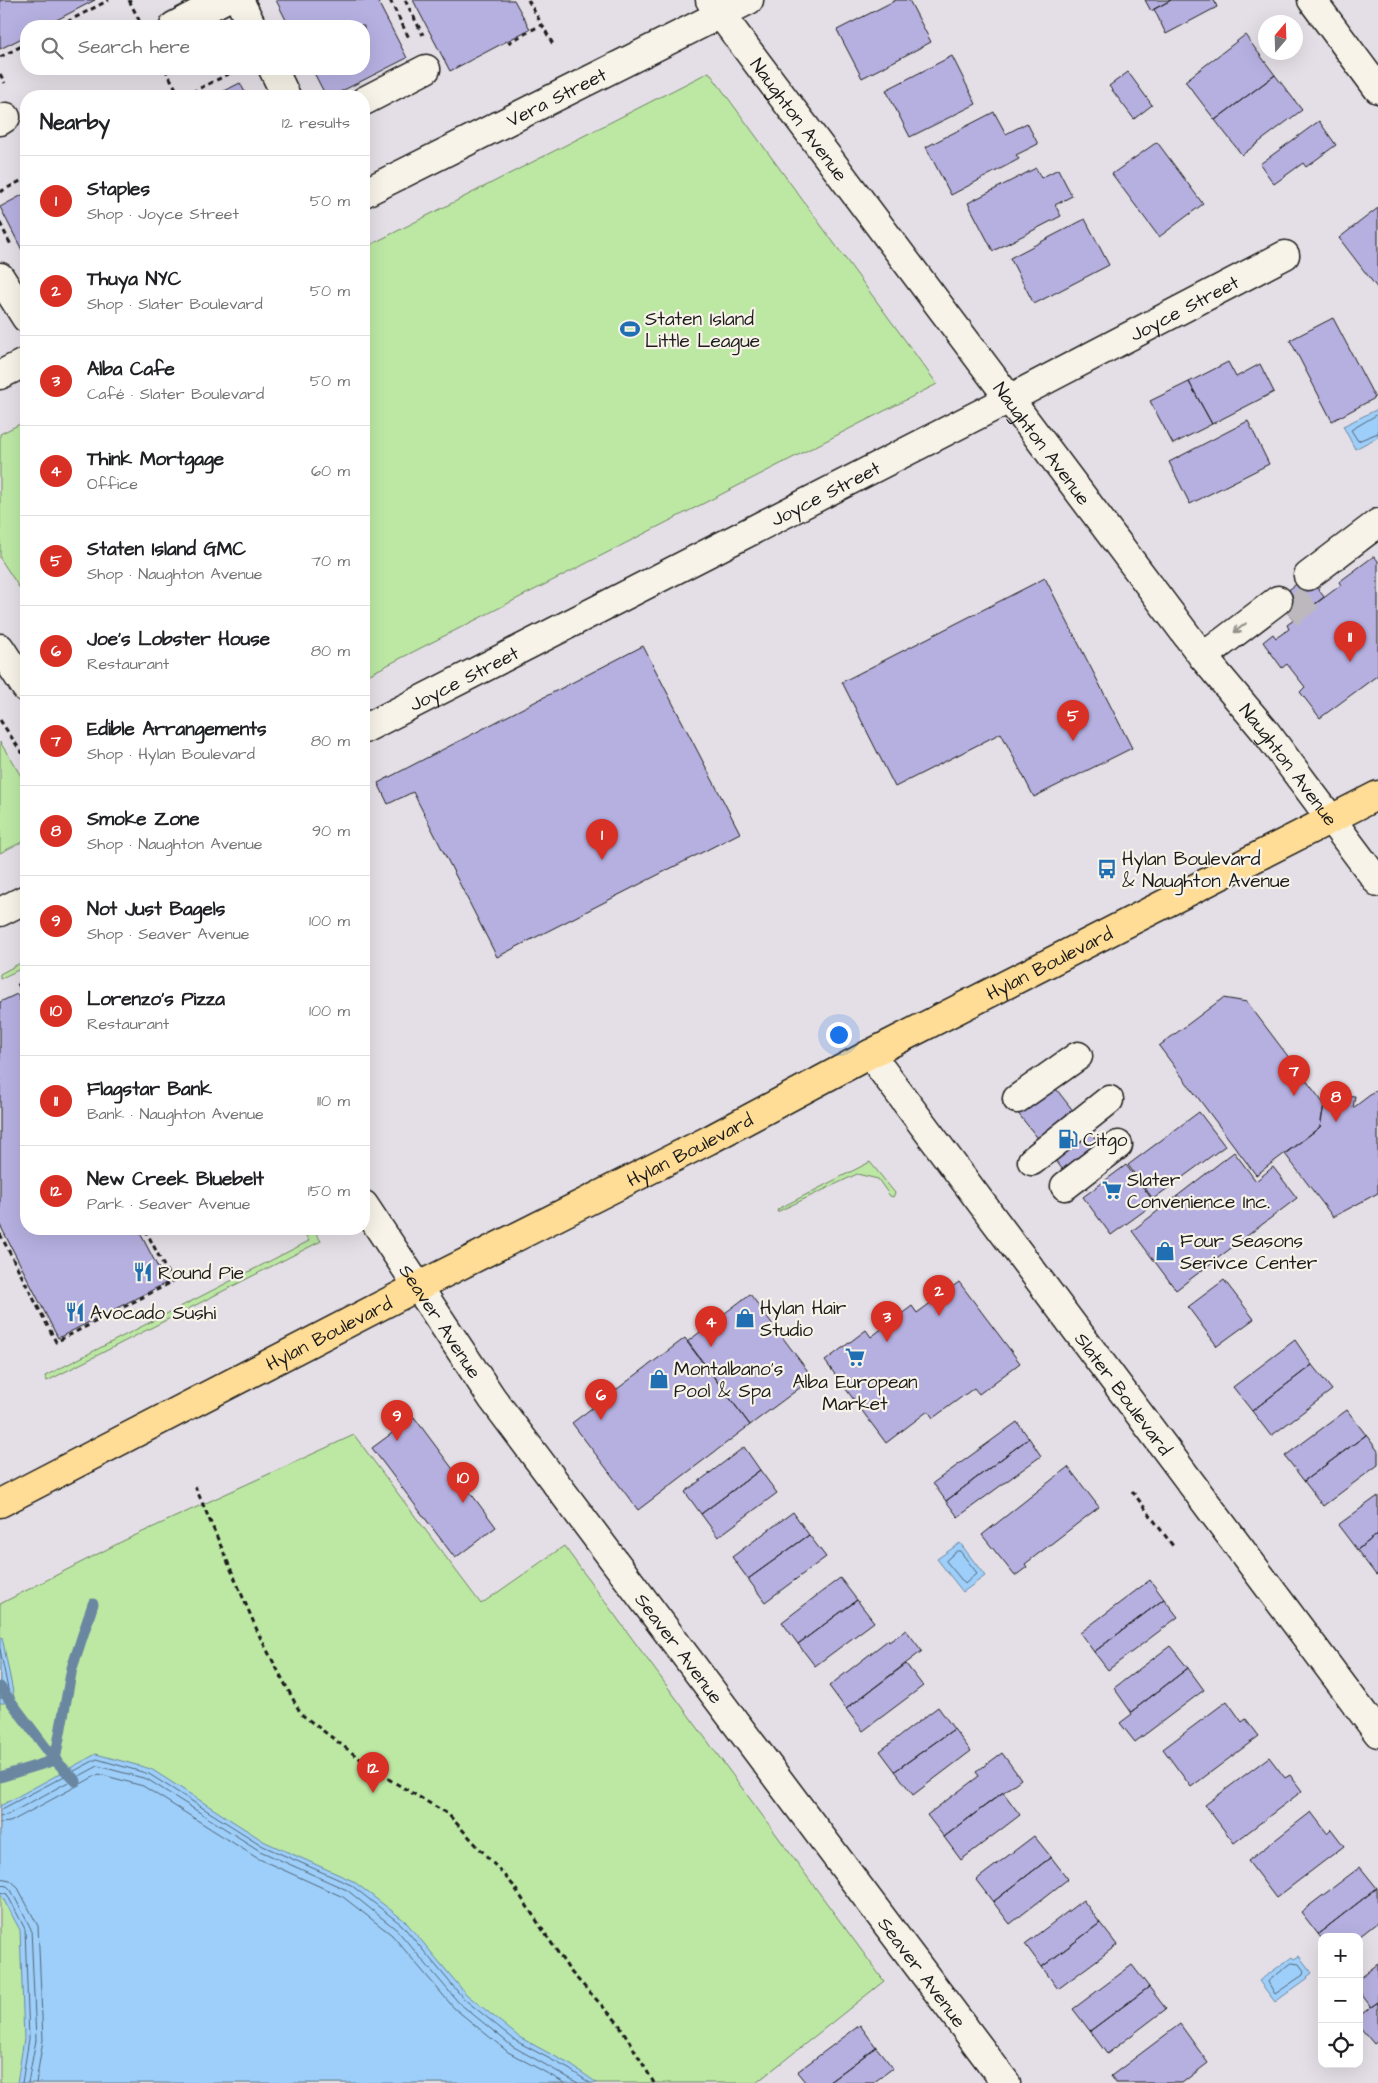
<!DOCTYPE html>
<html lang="en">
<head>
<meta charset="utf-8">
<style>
	:root { --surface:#fff; --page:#f2f2f2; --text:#202124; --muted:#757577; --line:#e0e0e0; --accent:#d93025 }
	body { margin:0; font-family:"Architects Daughter",sans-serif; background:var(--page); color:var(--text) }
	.controls { position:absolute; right:15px; bottom:15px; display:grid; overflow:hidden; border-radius:10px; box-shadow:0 5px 20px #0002 }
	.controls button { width:45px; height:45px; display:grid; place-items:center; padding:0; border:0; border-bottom:1px solid var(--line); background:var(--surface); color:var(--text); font:25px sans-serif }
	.compass { position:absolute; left:1258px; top:15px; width:45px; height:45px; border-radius:50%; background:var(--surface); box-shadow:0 5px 20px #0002; rotate:19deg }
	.you { position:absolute; left:838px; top:1034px; width:18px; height:18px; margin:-12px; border:4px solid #fff; border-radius:50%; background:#1a73e8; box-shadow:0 0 0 8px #1a73e833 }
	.badge { display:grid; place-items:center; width:32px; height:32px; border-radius:50%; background:var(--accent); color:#fff; font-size:16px; font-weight:700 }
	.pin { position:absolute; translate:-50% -41px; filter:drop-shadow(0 1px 2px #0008) }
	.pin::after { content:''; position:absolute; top:26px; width:18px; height:15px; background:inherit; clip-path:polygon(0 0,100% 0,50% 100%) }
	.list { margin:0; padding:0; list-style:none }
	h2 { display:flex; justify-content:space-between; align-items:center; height:65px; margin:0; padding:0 20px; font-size:21px }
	h2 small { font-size:16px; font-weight:400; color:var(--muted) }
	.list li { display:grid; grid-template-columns:32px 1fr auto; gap:15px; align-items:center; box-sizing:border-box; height:90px; padding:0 20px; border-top:1px solid var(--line) }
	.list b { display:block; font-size:19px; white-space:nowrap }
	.list p { margin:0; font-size:16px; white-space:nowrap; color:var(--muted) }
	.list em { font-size:16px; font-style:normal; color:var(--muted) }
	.icon { flex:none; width:28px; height:28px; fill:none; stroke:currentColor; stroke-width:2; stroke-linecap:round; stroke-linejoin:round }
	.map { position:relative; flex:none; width:1378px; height:2083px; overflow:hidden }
	.search { position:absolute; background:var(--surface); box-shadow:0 5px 20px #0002; left:20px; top:20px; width:350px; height:55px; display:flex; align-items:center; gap:12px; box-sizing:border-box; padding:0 18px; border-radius:20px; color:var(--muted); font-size:19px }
	.panel { position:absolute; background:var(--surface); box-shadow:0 5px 20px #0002; left:20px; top:90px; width:350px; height:1145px; border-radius:20px }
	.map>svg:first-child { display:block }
	.green { fill:#bce8a4; stroke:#6c8260 }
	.water { fill:#9ecffa; stroke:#6a87a1 }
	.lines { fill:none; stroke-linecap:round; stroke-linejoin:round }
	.shore { stroke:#506475; stroke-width:1 }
	.stream { stroke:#6a87a1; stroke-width:11 }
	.building { fill:#b6b0e1; stroke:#1c1c1c }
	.minor-tunnel { stroke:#bcb8be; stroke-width:28; stroke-dasharray:28 14; stroke-linecap:butt }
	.minor-casing { stroke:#1c1c1c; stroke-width:31 }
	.major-casing { stroke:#1c1c1c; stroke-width:31 }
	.path { stroke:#1c1c1c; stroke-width:3; stroke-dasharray:5 4; stroke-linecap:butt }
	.minor { stroke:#f7f3e8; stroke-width:28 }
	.major { stroke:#ffdd96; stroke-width:28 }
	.oneway { stroke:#94928c }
	.labels { text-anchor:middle; stroke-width:4.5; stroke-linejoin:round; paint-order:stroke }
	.street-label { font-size:19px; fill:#1c1c1c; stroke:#f7f3e8 }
	.poi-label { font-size:19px; fill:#1c1c1c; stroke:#f7f3e8; text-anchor:start }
</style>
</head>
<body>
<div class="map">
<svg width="1378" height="2083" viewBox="0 0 1378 2083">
	<rect width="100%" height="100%" fill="#e4dfe6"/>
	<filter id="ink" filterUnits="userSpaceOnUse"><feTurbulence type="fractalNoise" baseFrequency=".02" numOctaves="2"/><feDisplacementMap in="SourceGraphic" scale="10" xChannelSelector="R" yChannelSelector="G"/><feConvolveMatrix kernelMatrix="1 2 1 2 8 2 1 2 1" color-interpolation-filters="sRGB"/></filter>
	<g filter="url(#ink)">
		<path class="green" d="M709,72L937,384L364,677V248Z
			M26,421V598L0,558V434Z
			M0,742L26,784V840L0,853Z
			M26,960V966L0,979V974Z
			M870,1162L895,1193L893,1197L890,1196L878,1179L857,1174L777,1212L778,1209Z
			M302,1229H313L321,1241L47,1381L45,1376L309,1241Z
			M354,1435L481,1604L564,1546L884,1981L756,2083H0V1604L123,1541Z"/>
		<path class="water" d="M1378,409V437L1355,449L1343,426Z
			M960,1543L985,1576L963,1592L937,1559Z
			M2,1637L14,1697L7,1703H0V1638Z
			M96,1754L151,1769L265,1842L353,1881L405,1921L466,1994L519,2037L571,2065L597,2083H17L24,2039L20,1930L0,1893V1806Z
			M1299,1956L1312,1973L1307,1977L1308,1978L1275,2002L1259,1981L1292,1957L1294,1959Z"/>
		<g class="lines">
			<path class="shore" d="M1378,414L1351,430L1358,441L1378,433
				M957,1551H960L977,1573L965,1584L946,1561Z
				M0,1649L9,1694L5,1698H0
				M0,1810L97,1759L149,1774L263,1846L351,1885L402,1925L463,1998L516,2041L569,2069L590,2083
				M0,1816L7,1815L98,1766L147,1779L260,1851L347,1890L397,1930L459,2003L512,2046L578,2083
				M0,1823L10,1822L99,1774L143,1786L257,1858L343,1897L392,1935L454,2008L508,2052L565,2083
				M0,1878L10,1880L17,1886L38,1926L43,2040L36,2083
				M0,1885L7,1886L11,1890L31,1929L36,2040L28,2083
				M0,1892L7,1894L25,1929L29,2039L22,2083
				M1292,1963L1299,1964L1304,1971L1303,1975L1275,1994L1268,1982Z"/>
			<path class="stream" d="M0,1687L55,1760L76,1781
				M0,1777L55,1760L72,1668L93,1604"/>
		</g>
		<path class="building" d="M0,0H95L45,26H26V36L0,49Z
			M276,0H377L407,58L332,96H326L312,69H364V26H289Z
			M413,0H514L530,29L450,71Z
			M896,0H909L931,42L862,78L837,30Z
			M1145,0H1171L1151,11Z
			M1171,0H1214L1217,7L1166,34L1154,9Z
			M1245,35L1275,75L1215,120L1185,81Z
			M952,56L976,104L910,137L886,90Z
			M1128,72L1152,105L1134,119L1109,86Z
			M1275,75L1302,110L1242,155L1215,120Z
			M240,83L247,96H214Z
			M994,112L1006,134L1027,123L1038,144L1016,155L1019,159L951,195L926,147Z
			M1319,121L1336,145L1306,167L1303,163L1274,184L1260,164Z
			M1157,142L1203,204L1159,237L1112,174Z
			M1036,168L1041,178L1058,169L1072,196L1055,205L1061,216L993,251L968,203Z
			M26,193V258L0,207Z
			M1378,208V289L1339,238Z
			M1085,219L1109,265L1034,304L1010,258Z
			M1333,318L1375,398L1332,421L1290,340Z
			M1228,362L1236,377L1260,364L1274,392L1212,424L1189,382Z
			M1189,382L1212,424L1173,444L1150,401Z
			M1248,421L1269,464L1190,504L1169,462Z
			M1374,556L1378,561V675L1320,718L1300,692L1305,687L1287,664L1282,668L1263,642L1273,634L1276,638L1289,629L1287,625L1341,585L1339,582Z
			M1308,575L1324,597L1293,620L1277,599Z
			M1045,578L1132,748L1034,797L1001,733L895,787L842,682Z
			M643,646L740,833L497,957L413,792L388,804L378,783Z
			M17,994L26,1013V1229H138L166,1283L58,1338L0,1225V1002Z
			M1223,998L1247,1002L1324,1104L1320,1127L1256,1175L1159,1046Z
			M1053,1085L1114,1163L1079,1190L1017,1112Z
			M1378,1089V1193L1333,1217L1285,1154L1320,1127L1326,1094L1355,1096L1353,1108Z
			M1199,1112L1225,1146L1153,1199L1128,1165Z
			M1234,1152L1256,1181L1273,1167L1297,1198L1176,1290L1132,1231Z
			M1126,1165L1155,1203L1111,1235L1083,1197Z
			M1224,1280L1254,1319L1217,1346L1188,1307Z
			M959,1282L1020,1363L979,1394L974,1388L933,1418L928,1411L886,1443L825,1361L866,1330L871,1337L912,1306L917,1313Z
			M750,1294L813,1378L750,1425L687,1342Z
			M685,1338L750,1425L638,1510L572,1423Z
			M1295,1340L1312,1365L1252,1411L1233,1387Z
			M1312,1365L1332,1390L1271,1436L1252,1411Z
			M1347,1410L1366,1435L1304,1481L1285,1456Z
			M414,1417L496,1527L455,1558L372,1448Z
			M1017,1422L1029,1438L946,1501L933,1483Z
			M1366,1435L1378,1451V1465L1323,1506L1304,1481Z
			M1029,1438L1041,1456L958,1517L946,1501Z
			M744,1447L760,1470L701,1514L685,1492Z
			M1068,1467L1099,1507L1025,1564L1027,1567L1015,1576L982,1535Z
			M760,1470L777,1493L718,1537L701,1514Z
			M1378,1496V1534L1357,1550L1338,1525Z
			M793,1512L809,1535L748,1579L732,1557Z
			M1378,1534V1574L1376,1575L1357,1550Z
			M809,1535L826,1557L765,1602L748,1579Z
			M840,1578L857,1600L798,1644L782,1622Z
			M1150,1580L1164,1599L1094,1652L1080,1633Z
			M1164,1599L1178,1617L1108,1670L1094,1652Z
			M857,1600L874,1622L815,1666L798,1644Z
			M906,1630L922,1651L846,1709L829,1686L888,1640L889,1642Z
			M1170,1646L1188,1668L1131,1712L1114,1688Z
			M906,1664L923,1686L863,1731L846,1709Z
			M1188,1668L1204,1690L1135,1742L1120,1723L1132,1714L1131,1712Z
			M1227,1701L1242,1722L1246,1719L1259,1736L1191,1787L1163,1749Z
			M938,1707L954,1729L895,1771L880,1751Z
			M954,1729L971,1751L913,1795L895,1771Z
			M1002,1753L1021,1779L944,1837L927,1815L979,1776L976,1772Z
			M1269,1757L1285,1778L1290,1775L1302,1791L1234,1843L1205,1805Z
			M1003,1792L1020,1815L961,1860L944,1837Z
			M1311,1812L1327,1833L1331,1829L1344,1846L1276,1898L1248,1861Z
			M1034,1836L1051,1857L993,1902L976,1880Z
			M1051,1857L1068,1879L1010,1924L993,1902Z
			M1360,1867L1377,1888L1318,1934L1301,1912Z
			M1377,1888L1378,1922L1359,1937H1322V1939L1318,1934Z
			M1083,1900L1100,1923L1042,1967L1025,1944Z
			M1100,1923L1117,1945L1058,1989L1042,1967Z
			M1378,1964V2002L1371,2007L1359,1991V1978Z
			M1132,1965L1149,1987L1090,2031L1073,2009Z
			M1149,1987L1166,2009L1107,2054L1090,2031Z
			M1378,2002V2041L1374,2044L1359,2026V2016Z
			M1180,2024L1208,2063L1182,2083H1116L1111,2076Z
			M860,2025L876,2047L828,2083H806L797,2072Z
			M876,2047L893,2068L873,2083H828Z"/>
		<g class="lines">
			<path class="minor-tunnel" d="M1288,614L1319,590"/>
			<defs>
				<g id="minor">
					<path d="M239,0L252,26"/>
					<path id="s1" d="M710,0L1203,657L1265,731L1378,882"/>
					<path d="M1312,0L1378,89"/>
					<path d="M174,26L223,0"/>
					<path d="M273,69L286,96"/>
					<path d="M364,101L426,69"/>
					<path d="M0,121L6,117"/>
					<path id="s2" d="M364,193L749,0"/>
					<path d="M0,277L26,318"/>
					<path d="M0,375L26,362"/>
					<path d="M1308,576L1378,523"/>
					<path d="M0,648L26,688"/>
					<path d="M1203,657L1278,600"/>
					<path id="s3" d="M364,729L1009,399L1285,255"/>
					<path d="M0,912L26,899"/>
					<path id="s4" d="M870,1054L1378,1733"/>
					<path d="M1017,1099L1078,1056"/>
					<path d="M1032,1161L1109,1100"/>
					<path d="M1065,1186L1118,1145"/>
					<path id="s5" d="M364,1205L492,1398L1006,2083"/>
				</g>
				<g id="major">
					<path id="s6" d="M0,1503L417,1287L709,1140L870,1054L1378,795"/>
				</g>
			</defs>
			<use href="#minor" class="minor-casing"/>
			<use href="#major" class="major-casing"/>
			<path class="path" d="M129,0L140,22
				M390,0L410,40
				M405,0L423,35
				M528,0L554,46
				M59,26L109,0
				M508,43L541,25
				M0,57L26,44
				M165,69L180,96
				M0,74L5,83
				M184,96L239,69
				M0,192L26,178
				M0,223L11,245
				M0,720L26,759
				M18,983L26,1000
				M0,1234L56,1342L172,1282L145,1229
				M195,1486L260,1637L301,1714L380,1774L448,1814L513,1885L570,1971L619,2024L654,2083
				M1132,1491L1173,1546"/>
			<use href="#minor" class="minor"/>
			<use href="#major" class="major"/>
		</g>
		<defs><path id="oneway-shaft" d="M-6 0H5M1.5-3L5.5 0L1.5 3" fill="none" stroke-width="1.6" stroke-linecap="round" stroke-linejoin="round" transform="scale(1.25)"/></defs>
		<use class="oneway" href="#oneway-shaft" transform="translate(1240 628) rotate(142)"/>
	</g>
	<defs>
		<symbol id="stadium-bare" viewBox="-9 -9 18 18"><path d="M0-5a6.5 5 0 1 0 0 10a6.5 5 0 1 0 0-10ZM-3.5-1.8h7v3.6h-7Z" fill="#1f6fb2" stroke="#f7f3e8" stroke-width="2.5" paint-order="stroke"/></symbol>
		<symbol id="bus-bare" viewBox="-9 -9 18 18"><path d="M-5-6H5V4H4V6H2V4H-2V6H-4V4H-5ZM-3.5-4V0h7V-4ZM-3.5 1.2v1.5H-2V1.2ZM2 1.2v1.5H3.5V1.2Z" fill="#1f6fb2" stroke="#f7f3e8" stroke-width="2.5" paint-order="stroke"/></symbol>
		<symbol id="fuel-bare" viewBox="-9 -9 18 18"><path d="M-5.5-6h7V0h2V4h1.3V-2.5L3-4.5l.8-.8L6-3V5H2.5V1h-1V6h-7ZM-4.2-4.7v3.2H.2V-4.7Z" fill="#1f6fb2" stroke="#f7f3e8" stroke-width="2.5" paint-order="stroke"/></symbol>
		<symbol id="supermarket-bare" viewBox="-9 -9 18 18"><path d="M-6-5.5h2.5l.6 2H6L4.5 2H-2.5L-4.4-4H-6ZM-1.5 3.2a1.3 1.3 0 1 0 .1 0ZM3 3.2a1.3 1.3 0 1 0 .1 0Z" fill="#1f6fb2" stroke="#f7f3e8" stroke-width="2.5" paint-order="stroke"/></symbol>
		<symbol id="shop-bare" viewBox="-9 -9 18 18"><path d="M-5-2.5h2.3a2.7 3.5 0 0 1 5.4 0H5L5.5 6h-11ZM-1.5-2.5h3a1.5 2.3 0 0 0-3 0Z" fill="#1f6fb2" stroke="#f7f3e8" stroke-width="2.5" paint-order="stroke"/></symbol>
		<symbol id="restaurant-bare" viewBox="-9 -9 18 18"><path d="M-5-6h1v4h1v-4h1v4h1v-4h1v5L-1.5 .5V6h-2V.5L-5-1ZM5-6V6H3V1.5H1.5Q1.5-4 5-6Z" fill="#1f6fb2" stroke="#f7f3e8" stroke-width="2.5" paint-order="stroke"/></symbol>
	</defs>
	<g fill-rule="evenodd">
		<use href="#stadium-bare" x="616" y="315" width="28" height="28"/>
		<use href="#bus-bare" x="1093" y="855" width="28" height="28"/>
		<use href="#fuel-bare" x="1054" y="1125" width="28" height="28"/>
		<use href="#supermarket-bare" x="1098" y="1176" width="28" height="28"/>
		<use href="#shop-bare" x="1151" y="1237" width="28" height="28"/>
		<use href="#restaurant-bare" x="129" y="1258" width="28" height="28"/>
		<use href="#restaurant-bare" x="61" y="1298" width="28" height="28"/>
		<use href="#shop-bare" x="731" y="1304" width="28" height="28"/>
		<use href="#supermarket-bare" x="841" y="1343" width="28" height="28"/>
		<use href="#shop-bare" x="645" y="1365" width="28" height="28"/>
	</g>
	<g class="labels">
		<g class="street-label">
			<text dy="7" stroke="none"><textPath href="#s2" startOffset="215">Vera Street</textPath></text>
			<text dy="7" stroke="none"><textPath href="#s1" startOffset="149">Naughton Avenue</textPath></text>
			<text dy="7" stroke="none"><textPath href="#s3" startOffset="922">Joyce Street</textPath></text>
			<text dy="7" stroke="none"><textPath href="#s1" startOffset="554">Naughton Avenue</textPath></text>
			<text dy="7" stroke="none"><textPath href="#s3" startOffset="518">Joyce Street</textPath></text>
			<text dy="7" stroke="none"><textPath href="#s3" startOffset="112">Joyce Street</textPath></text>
			<text dy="7" stroke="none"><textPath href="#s1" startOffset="959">Naughton Avenue</textPath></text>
			<text dy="7" stroke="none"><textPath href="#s6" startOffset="1180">Hylan Boulevard</textPath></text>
			<text dy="7" stroke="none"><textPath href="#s6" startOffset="775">Hylan Boulevard</textPath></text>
			<text dy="7" stroke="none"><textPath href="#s5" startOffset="139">Seaver Avenue</textPath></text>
			<text dy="7" stroke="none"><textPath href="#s6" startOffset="370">Hylan Boulevard</textPath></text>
			<text dy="7" stroke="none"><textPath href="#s4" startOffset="424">Slater Boulevard</textPath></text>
			<text dy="7" stroke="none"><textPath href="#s5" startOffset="544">Seaver Avenue</textPath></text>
			<text dy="7" stroke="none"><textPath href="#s5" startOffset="949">Seaver Avenue</textPath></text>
		</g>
		<g class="poi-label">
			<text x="645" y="325">Staten Island<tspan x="645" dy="22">Little League</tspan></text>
			<text x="1122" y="865">Hylan Boulevard<tspan x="1122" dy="22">&amp; Naughton Avenue</tspan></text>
			<text x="1083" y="1146">Citgo</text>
			<text x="1127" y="1186">Slater<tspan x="1127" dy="22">Convenience Inc.</tspan></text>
			<text x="1180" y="1247">Four Seasons<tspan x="1180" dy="22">Serivce Center</tspan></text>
			<text x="158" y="1279">Round Pie</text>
			<text x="760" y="1314">Hylan Hair<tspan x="760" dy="22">Studio</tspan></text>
			<text x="90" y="1319">Avocado Sushi</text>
			<text x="674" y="1375">Montalbano's<tspan x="674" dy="22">Pool &amp; Spa</tspan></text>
			<text x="855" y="1388" text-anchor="middle">Alba European<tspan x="855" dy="22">Market</tspan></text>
		</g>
	</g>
</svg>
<div class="controls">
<button>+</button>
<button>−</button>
<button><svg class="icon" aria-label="locate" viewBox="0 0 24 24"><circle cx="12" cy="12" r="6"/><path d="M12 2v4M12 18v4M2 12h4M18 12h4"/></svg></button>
</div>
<svg class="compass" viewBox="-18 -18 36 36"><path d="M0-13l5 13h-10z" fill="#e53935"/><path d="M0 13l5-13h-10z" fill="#757577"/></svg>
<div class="you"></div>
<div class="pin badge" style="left:602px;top:860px">1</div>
<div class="pin badge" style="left:939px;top:1316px">2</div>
<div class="pin badge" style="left:887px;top:1342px">3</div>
<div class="pin badge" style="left:711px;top:1347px">4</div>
<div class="pin badge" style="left:1073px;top:741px">5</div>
<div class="pin badge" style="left:601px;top:1420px">6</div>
<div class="pin badge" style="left:1294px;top:1096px">7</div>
<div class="pin badge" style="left:1336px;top:1122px">8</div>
<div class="pin badge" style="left:397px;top:1441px">9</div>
<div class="pin badge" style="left:463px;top:1503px">10</div>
<div class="pin badge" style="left:1350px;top:662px">11</div>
<div class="pin badge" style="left:373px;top:1793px">12</div>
<div class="search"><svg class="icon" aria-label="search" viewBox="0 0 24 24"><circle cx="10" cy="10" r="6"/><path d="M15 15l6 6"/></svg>Search here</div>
<section class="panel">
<h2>Nearby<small>12 results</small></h2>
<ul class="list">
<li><span class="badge">1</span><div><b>Staples</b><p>Shop · Joyce Street</p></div><em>50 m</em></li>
<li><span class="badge">2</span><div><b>Thuya NYC</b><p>Shop · Slater Boulevard</p></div><em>50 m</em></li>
<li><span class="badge">3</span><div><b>Alba Cafe</b><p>Café · Slater Boulevard</p></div><em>50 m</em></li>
<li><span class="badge">4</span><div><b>Think Mortgage</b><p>Office</p></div><em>60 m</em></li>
<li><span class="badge">5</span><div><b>Staten Island GMC</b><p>Shop · Naughton Avenue</p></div><em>70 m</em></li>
<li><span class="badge">6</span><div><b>Joe's Lobster House</b><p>Restaurant</p></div><em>80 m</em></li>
<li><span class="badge">7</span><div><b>Edible Arrangements</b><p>Shop · Hylan Boulevard</p></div><em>80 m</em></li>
<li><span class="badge">8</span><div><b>Smoke Zone</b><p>Shop · Naughton Avenue</p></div><em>90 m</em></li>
<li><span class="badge">9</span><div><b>Not Just Bagels</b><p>Shop · Seaver Avenue</p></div><em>100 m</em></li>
<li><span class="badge">10</span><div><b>Lorenzo's Pizza</b><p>Restaurant</p></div><em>100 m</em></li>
<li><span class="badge">11</span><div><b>Flagstar Bank</b><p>Bank · Naughton Avenue</p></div><em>110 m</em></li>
<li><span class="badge">12</span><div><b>New Creek Bluebelt</b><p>Park · Seaver Avenue</p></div><em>150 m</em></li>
</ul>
</section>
</div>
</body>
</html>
